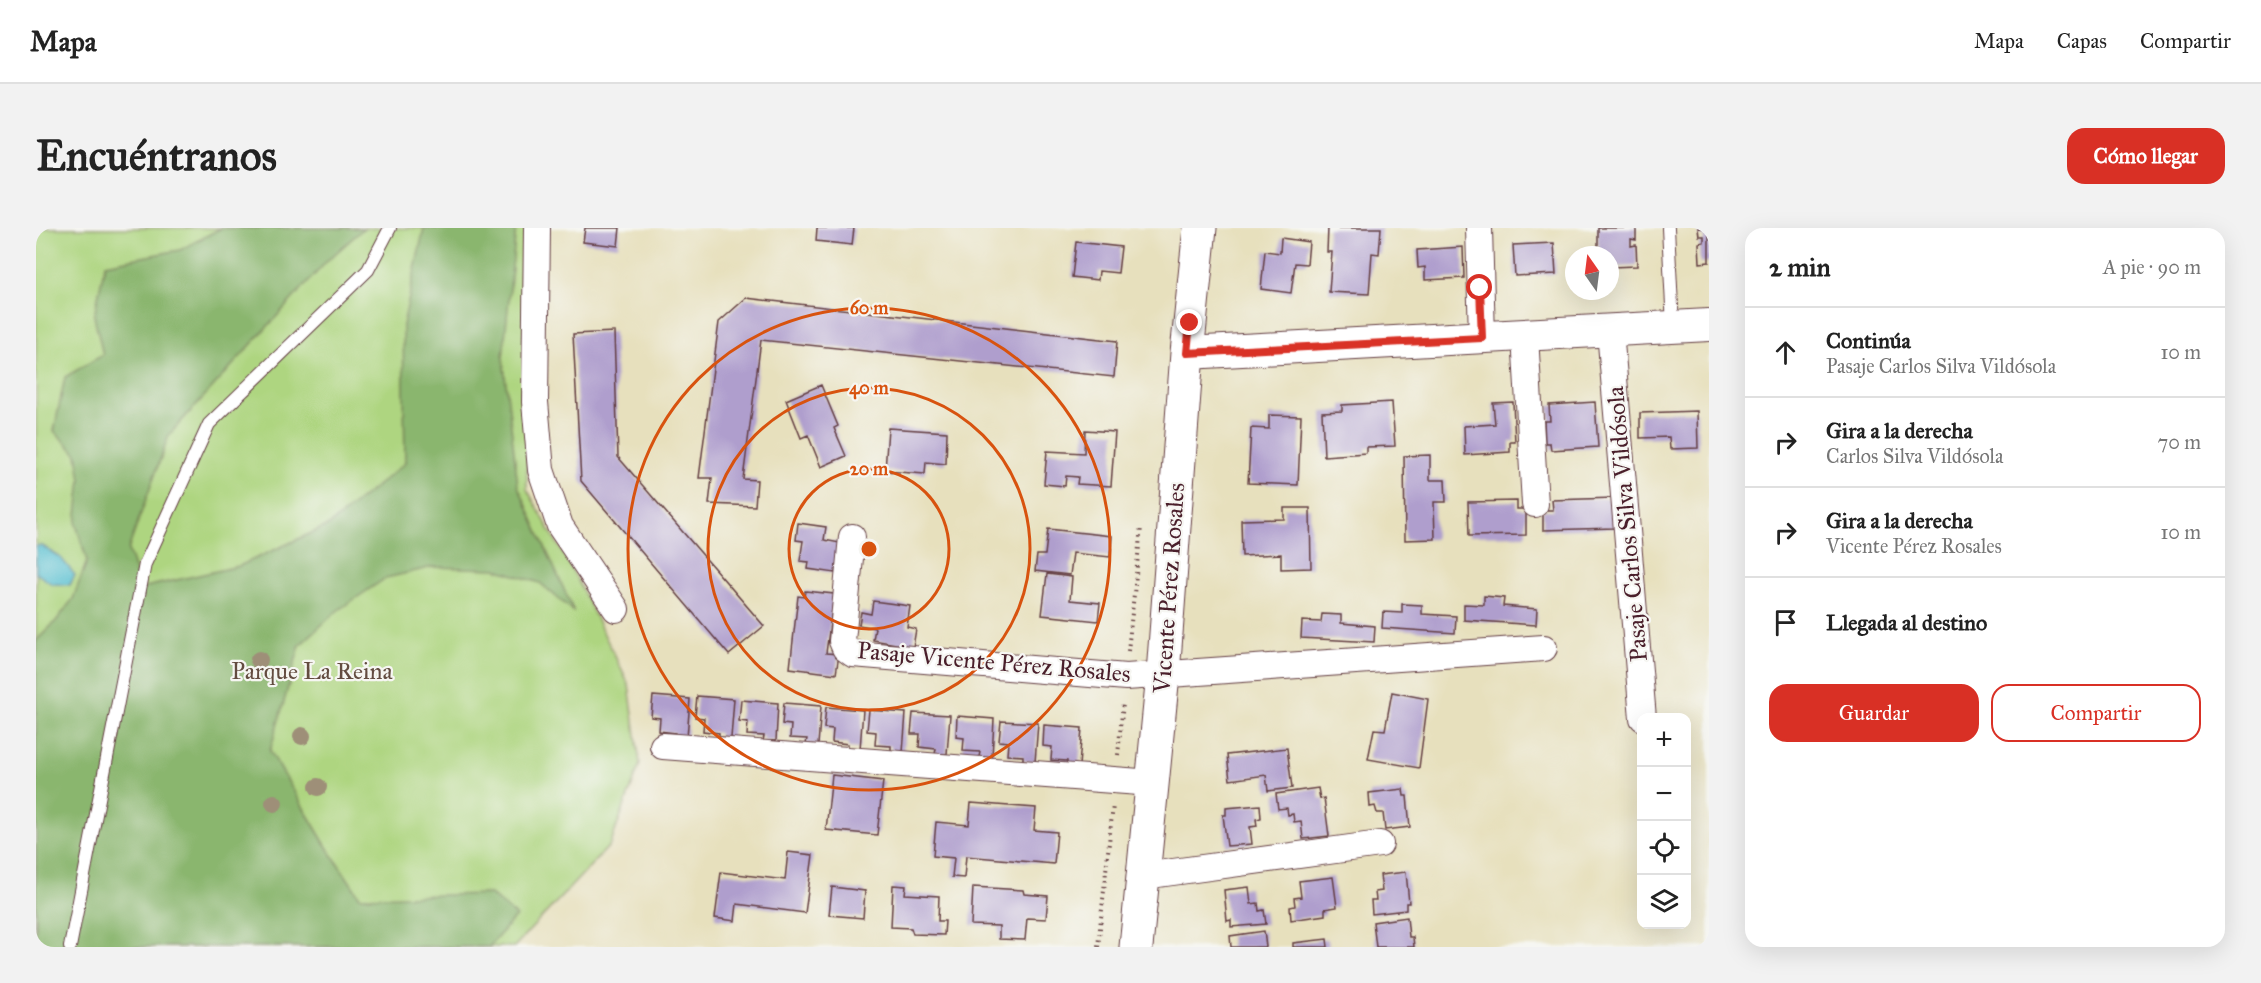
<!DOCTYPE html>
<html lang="es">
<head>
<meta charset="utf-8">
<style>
	:root { --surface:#fff; --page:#f2f2f2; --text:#222; --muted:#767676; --line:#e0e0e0; --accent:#d93025 }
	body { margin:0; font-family:"IM FELL Great Primer",serif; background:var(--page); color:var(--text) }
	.controls { position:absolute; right:18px; bottom:18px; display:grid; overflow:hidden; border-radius:12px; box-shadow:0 6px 24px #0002 }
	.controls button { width:54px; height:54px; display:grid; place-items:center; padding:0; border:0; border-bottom:2px solid var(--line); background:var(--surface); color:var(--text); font:30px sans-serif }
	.compass { position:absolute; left:1529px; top:18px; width:54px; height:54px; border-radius:50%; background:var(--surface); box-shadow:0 6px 24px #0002; rotate:346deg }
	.stop { position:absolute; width:18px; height:18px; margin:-14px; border:4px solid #d93025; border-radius:50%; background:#fff }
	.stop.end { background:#d93025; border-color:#fff; box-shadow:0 2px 6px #0008 }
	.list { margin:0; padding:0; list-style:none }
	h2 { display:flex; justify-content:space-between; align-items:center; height:78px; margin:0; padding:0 24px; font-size:26px }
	h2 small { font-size:20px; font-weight:400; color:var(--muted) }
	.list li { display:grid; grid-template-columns:39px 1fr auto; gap:18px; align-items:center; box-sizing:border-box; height:90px; padding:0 24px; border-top:2px solid var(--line) }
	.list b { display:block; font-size:22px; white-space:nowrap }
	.list p { margin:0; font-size:20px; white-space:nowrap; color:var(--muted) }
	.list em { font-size:20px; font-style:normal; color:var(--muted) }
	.actions { display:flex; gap:12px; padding:18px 24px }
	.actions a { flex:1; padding:14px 0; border:2px solid var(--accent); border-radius:18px; text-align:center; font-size:21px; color:var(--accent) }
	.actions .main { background:var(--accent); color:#fff }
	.icon { flex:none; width:33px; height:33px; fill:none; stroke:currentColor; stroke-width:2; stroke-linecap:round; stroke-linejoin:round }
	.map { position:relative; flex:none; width:1673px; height:719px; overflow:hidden; border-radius:18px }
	header { display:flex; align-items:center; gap:36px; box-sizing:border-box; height:84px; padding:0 30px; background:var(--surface); border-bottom:2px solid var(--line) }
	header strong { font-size:28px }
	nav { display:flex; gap:33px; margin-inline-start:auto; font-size:21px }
	.intro { display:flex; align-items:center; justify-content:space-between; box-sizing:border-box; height:144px; padding:0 36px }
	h1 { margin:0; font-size:42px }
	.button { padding:15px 27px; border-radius:18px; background:var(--accent); color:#fff; font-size:21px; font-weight:700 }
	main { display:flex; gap:36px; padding:0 36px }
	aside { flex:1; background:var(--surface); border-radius:18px; box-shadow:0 6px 24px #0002 }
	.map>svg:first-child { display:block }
	.green { fill:#aed580; stroke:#7c7a56; stroke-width:1.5 }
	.forest { fill:#8ab66e; stroke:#6a6a4c; stroke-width:1.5 }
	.water { fill:#56c0d1; stroke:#50707e; stroke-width:1.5 }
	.building { fill:#af9ecd }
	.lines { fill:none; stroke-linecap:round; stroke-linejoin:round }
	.service-casing { stroke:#623c41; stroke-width:14 }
	.minor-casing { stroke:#623c41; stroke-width:28 }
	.tertiary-casing { stroke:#623c41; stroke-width:34 }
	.secondary-casing { stroke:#623c41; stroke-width:35 }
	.path { stroke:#623c41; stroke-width:4; stroke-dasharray:1.5 4.5; stroke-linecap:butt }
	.service { stroke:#fff; stroke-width:12 }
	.minor { stroke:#fff; stroke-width:26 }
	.tertiary { stroke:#fff; stroke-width:32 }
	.secondary { stroke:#fff; stroke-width:33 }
	.tree { fill:#9e8f78 }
	.route { stroke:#d93025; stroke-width:8 }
	.ring { fill:none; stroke:#d8530f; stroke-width:3 }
	.labels { text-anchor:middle; stroke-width:4.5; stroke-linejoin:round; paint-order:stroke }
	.street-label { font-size:24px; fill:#4a1f2b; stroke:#f6f6f2 }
	.park-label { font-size:24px; fill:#634c40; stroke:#f6f6f2 }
	.centre { fill:#d8530f; stroke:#f6f6f2; stroke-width:3 }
	.ring-label { font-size:18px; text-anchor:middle; font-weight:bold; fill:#d8530f; stroke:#f6f6f2; stroke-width:4.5; stroke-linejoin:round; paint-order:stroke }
</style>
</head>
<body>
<header>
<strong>Mapa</strong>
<nav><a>Mapa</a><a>Capas</a><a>Compartir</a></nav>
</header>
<div class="intro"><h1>Encuéntranos</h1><a class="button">Cómo llegar</a></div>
<main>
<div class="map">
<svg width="1673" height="719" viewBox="0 0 1673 719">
	<rect width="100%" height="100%" fill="#f6f6f2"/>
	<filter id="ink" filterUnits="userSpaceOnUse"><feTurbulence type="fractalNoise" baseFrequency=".0167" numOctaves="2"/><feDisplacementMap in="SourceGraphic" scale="12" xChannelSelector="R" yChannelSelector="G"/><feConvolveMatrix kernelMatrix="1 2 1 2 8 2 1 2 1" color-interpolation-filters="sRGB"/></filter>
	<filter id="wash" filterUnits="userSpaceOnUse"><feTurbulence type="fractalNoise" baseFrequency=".008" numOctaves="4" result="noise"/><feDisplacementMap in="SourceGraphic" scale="24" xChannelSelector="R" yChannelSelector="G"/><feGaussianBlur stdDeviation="1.35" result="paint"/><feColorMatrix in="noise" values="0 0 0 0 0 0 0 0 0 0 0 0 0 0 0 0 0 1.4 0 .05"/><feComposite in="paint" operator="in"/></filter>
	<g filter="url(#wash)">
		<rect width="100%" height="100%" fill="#e7e0bd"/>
		<path class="green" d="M0,0H491V261L542,353L593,457L604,536L574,617L478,719H0Z"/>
		<path class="forest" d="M185,0H328L292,32L133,207L92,322L105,360L203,338L293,297L369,235L367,97L388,0H480L467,130L482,258L538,384L504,355L460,341L397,339L350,350L301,383L264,417L234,523L289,616L324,669L454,666L480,688L453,719H0V413L20,393L37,371L51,333L40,296L45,252L41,226L18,203L29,149L67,127L58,88L69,36L144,22Z"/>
		<path class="water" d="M5,317L25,330L39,347L34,357L16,356L0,345V318Z"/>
		<g id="blocks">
			<path class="building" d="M549,0H584L582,18L547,14Z
				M781,0H818L816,17L780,13Z
				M1292,0H1345L1343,26L1336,25L1333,66L1293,64L1296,24H1291Z
				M1562,0H1600V12L1595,11V18L1600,17L1601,38L1574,39V27H1562Z
				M1662,0H1673V34L1664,35L1663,15L1668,14V8H1663Z
				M1245,10L1273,14L1271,36L1259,35L1255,65L1225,61L1229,23L1244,25Z
				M1040,14L1085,19L1082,45L1063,43L1062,52L1036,49Z
				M1518,15L1520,46L1479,48L1477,17Z
				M1427,19L1428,50L1389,52V39L1382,40L1381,22Z
				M710,70L1081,113L1078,149L725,112L707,251L721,252L719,278L673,276L676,250H663L683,94Z
				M578,104L582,229L728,398L693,427L545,253L537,106Z
				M785,157L802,198L798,200L810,228L785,239L772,207L765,210L750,172Z
				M1356,174L1359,218L1330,219V225L1288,228L1286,184L1306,183V177Z
				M1477,174L1479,214H1474V224L1429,227L1428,198L1459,196L1457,175Z
				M1559,174L1562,219L1515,222L1514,215H1509L1508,193H1514L1513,177Z
				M1661,183L1662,220L1634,221L1633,209L1604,210V185Z
				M1233,187L1265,188L1262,257L1212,255L1215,200L1233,201Z
				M852,200L911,204L910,236L890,234L889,246L849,243Z
				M1049,202L1079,204L1075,258L1041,256L1042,249L1030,248L1029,258L1008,256L1011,223L1048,225Z
				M1394,227V252H1409L1410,274H1398L1399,311L1369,312L1368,228Z
				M1578,270L1579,300L1507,302V282H1517L1516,272Z
				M1481,273V281H1490V307L1433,308L1432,274Z
				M1248,280H1274L1275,340L1245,341V326L1206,328L1205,292L1248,291Z
				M762,295L790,299L788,312L804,315L799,345L772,341L773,334L764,333L767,313L760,312Z
				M1012,301L1076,308L1074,329L1037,325L1034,347L999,343L1001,327H1009Z
				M1011,346L1036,349L1034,372L1064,375L1062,393L1006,387Z
				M769,363L798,366L790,425L803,426L800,446L754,440L762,368L768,369Z
				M1448,368L1468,370L1467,378L1501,381L1500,397L1428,392V376L1448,377Z
				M837,373L874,378L871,399L880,401L877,419L837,412L839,400L823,397L825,384L835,386Z
				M1366,376L1386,377V386L1420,388L1419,405L1346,400L1347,384L1366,385Z
				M1286,386L1305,387V395L1339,398L1338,414L1265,410L1266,393L1285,394Z
				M1356,464L1392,471L1383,540L1332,531L1338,501L1349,502Z
				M617,468L654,471L651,510L639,509V505L623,503L624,490L615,489Z
				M661,468L698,471L695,510L683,509V505L667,503L668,490L659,489Z
				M705,472L742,475L740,513H727L728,508L711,507L712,494L703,493Z
				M748,475L785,478L782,517L770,516L771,511L754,510L755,497L746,496Z
				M790,479L827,482L824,521L812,520V516L796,514L797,501L788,500Z
				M833,482L870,485L867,524L855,523V518L839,517L840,504L831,503Z
				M877,485L914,487L911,526H899L900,521L883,519L884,506H875Z
				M921,488L958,491L956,530L943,529L944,524L927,523L928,510L920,509Z
				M965,493L1002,495L999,534L987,533V528L971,527L972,514L963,513Z
				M1008,497L1046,500L1043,538H1031V533L1015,532L1016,519L1007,518Z
				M1251,520L1256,560L1232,563L1230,547L1194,552L1191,527Z
				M796,547L847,553L841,607L790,602Z
				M1282,560L1284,571L1288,570L1293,608L1267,611L1265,593L1258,594L1257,586L1252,587L1251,580L1242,581L1240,566Z
				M1367,561L1368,568H1371L1374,599L1349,602L1347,585H1341L1339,578L1334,579L1333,565Z
				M935,575L1000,580L998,602L1021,604L1018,636L930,628L928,650L916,649L918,630L897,628L900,594L933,597Z
				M1224,577L1225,590L1220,591L1221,598L1214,599L1216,616L1191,618L1187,587H1190V580Z
				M752,624L777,627L769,685L701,676L699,693L679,690L685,644L749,652Z
				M1370,644L1373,675H1370V682L1336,686L1335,672H1340L1339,664L1346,663L1344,647Z
				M1297,649L1301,679L1289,681V687L1255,692L1254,679L1259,678L1258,670L1265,669L1263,653Z
				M857,657L870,658L869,666L903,668L902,693H909L908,707L877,706L875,700L855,699Z
				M796,659L829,663L827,690L793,687Z
				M937,659L987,662L988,666L1012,668L1010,691L991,690L989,712L963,711V698L935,697Z
				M1213,659L1215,676L1222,675L1223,683L1228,682L1230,696L1195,699V692L1191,693L1188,662Z
				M1371,689L1373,709H1377L1378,719H1340L1337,694Z
				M1228,703L1230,719H1195L1194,708Z
				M1291,711L1292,719H1257V715Z"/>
		</g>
	</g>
	<g filter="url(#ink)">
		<use href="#blocks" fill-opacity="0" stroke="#623c41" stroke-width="1.5"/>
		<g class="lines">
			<defs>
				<path id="service" d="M1632,0L1637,98
					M34,719L109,336L173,196L332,42L354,0"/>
				<path id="minor" d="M501,0L499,174L505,242L524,298L580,381
					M1443,0L1446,110
					M1574,103L1607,490
					M1489,108L1499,276
					M816,309L806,413L809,420L817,426L1090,449L1508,420
					M627,518L1117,555
					M1107,648L1344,616"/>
				<path id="tertiary" d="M1151,125L1673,97"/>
				<path id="secondary" d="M1100,719L1127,446L1151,125L1164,0"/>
			</defs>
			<use href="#service" class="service-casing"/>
			<use href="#minor" class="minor-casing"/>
			<use href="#tertiary" class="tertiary-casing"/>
			<use href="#secondary" class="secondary-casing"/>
			<path class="path" d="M1092,423L1105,299
				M1082,527L1087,475
				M1062,719L1077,577"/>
			<use href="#service" class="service"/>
			<use href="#minor" class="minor"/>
			<use href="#tertiary" class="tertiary"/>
			<use href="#secondary" class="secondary"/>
		</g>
		<g class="tree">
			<circle cx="223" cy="432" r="9"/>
			<circle cx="266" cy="508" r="9"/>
			<circle cx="282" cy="559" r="9"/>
			<circle cx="238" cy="575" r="9"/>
		</g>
	</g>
	<g class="lines" filter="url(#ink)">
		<path class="route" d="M1154,95L1151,125L1446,110L1444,60"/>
	</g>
	<g class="ring">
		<circle cx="833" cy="321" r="80"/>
		<circle cx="833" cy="321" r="161"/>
		<circle cx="833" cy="321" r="241"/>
	</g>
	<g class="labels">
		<g class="street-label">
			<text transform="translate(1591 296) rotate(-95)" y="8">Pasaje Carlos Silva Vildósola</text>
			<text transform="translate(1133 360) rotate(-86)" y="8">Vicente Pérez Rosales</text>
			<text transform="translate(958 434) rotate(5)" y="8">Pasaje Vicente Pérez Rosales</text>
		</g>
		<g class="park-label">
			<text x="276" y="451">Parque La Reina</text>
		</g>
	</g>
	<circle cx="833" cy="321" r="9" class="centre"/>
	<g class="ring-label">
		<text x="833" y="86">60 m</text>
		<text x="833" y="166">40 m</text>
		<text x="833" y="247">20 m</text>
	</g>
</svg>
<div class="controls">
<button>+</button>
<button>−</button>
<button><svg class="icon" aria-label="locate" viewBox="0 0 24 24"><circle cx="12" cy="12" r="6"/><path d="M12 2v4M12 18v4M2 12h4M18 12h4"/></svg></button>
<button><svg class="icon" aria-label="layers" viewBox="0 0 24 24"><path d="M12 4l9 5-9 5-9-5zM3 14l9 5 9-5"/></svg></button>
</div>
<svg class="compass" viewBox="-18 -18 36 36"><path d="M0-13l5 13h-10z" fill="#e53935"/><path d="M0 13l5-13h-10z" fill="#767676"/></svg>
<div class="stop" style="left:1444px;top:60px"></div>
<div class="stop end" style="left:1154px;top:95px"></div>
</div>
<aside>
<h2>2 min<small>A pie · 90 m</small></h2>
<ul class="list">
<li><svg class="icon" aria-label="ahead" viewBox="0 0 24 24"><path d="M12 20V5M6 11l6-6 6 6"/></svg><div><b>Continúa</b><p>Pasaje Carlos Silva Vildósola</p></div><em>10 m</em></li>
<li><svg class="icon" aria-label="right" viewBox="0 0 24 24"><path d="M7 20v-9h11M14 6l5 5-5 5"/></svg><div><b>Gira a la derecha</b><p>Carlos Silva Vildósola</p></div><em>70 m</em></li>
<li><svg class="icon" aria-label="right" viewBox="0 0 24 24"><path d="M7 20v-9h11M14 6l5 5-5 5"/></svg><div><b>Gira a la derecha</b><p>Vicente Pérez Rosales</p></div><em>10 m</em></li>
<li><svg class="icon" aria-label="arrive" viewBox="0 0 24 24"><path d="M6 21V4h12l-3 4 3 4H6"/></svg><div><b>Llegada al destino</b></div></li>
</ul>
<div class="actions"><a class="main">Guardar</a><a>Compartir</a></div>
</aside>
</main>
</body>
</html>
